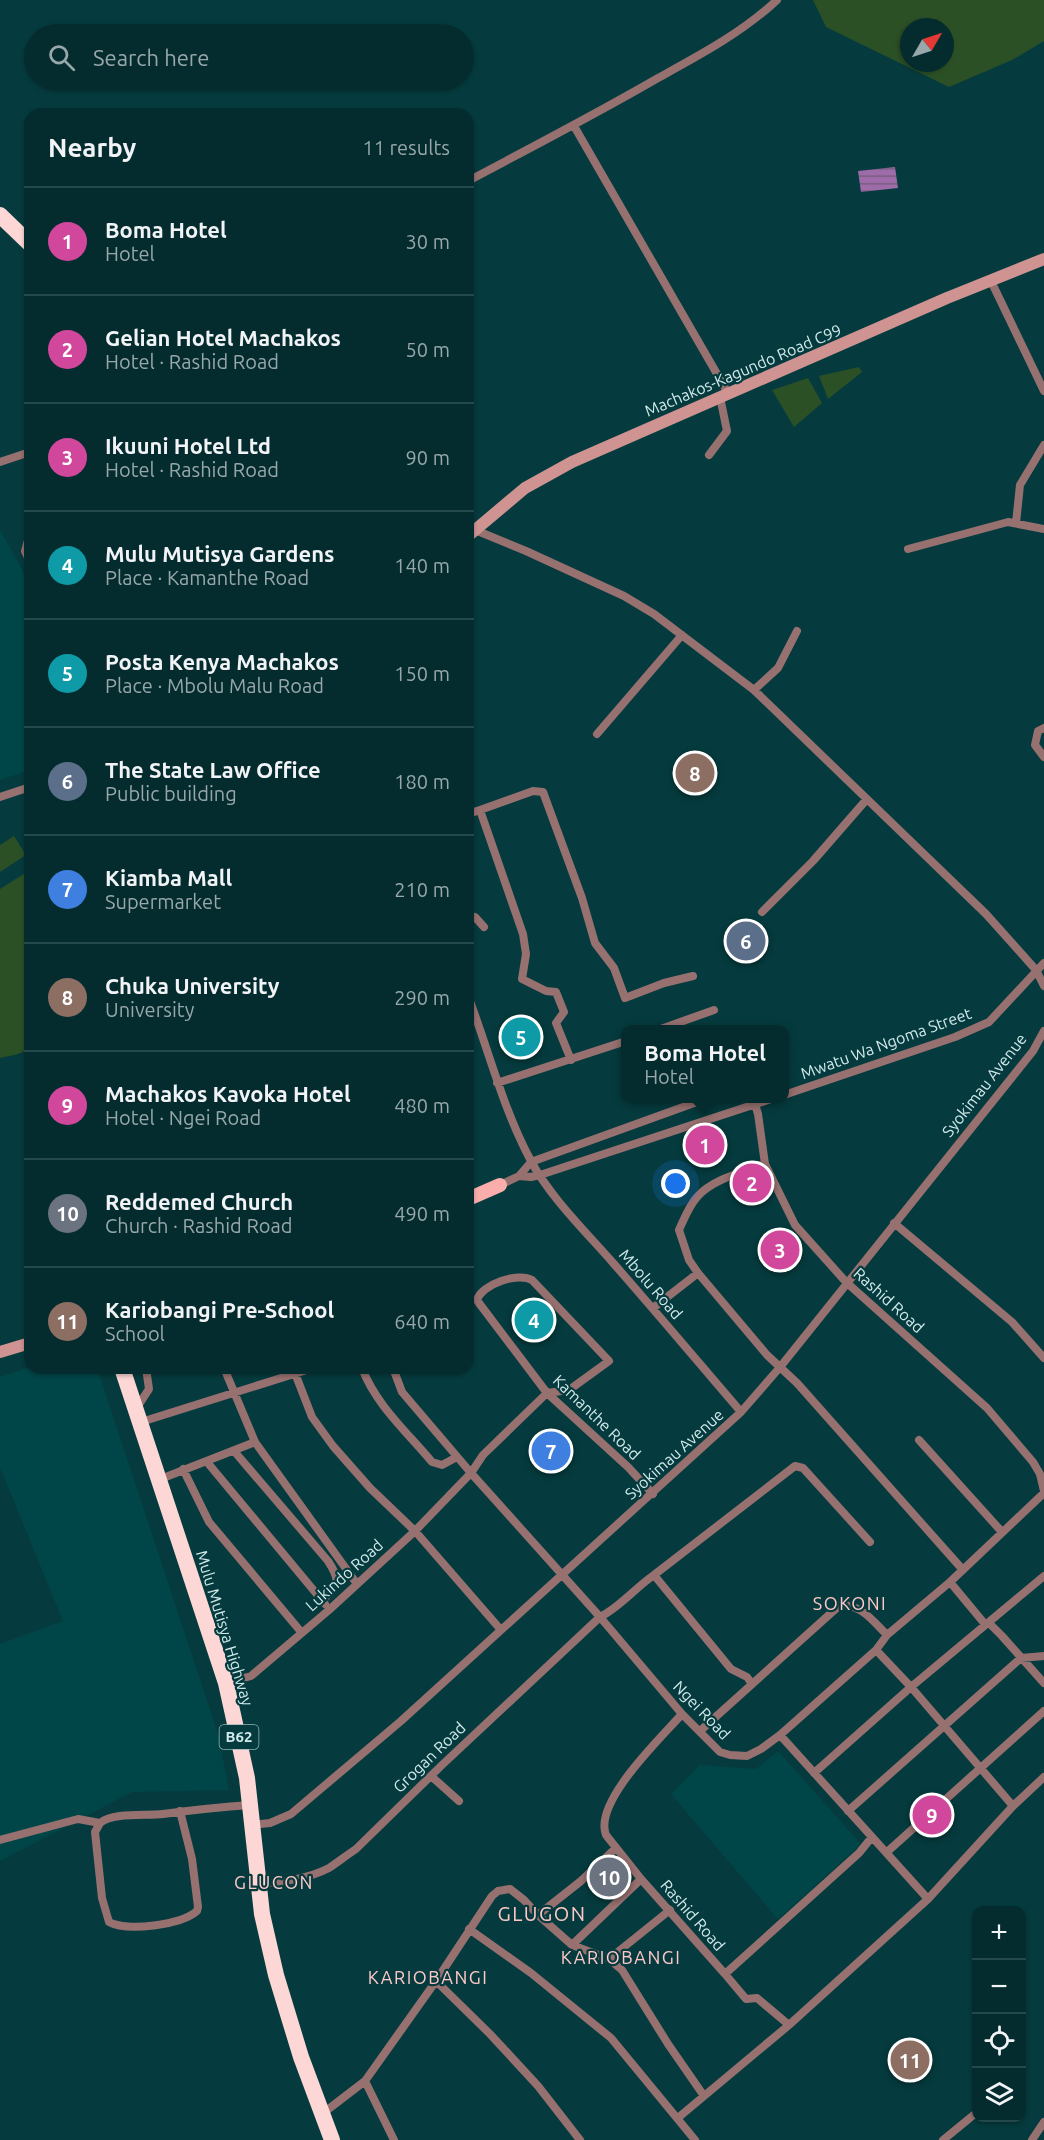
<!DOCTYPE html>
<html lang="en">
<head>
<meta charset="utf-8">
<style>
	:root { --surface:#042c2e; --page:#12383a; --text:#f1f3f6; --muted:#97a7aa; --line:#25484a; --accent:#d6ab8b }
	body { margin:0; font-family:Ubuntu,sans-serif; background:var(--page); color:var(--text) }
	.controls { position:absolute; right:18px; bottom:18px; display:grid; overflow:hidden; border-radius:12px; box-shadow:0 2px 4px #0004 }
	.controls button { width:54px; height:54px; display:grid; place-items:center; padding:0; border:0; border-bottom:2px solid var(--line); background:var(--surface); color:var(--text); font:30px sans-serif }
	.compass { position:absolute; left:900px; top:18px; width:54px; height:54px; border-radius:50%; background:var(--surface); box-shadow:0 2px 4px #0004; rotate:51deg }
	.you { position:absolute; left:676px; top:1184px; width:21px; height:21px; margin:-15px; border:4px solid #fff; border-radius:50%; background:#1a73e8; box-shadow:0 0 0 9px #1a73e833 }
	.badge { display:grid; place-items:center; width:39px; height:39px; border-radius:50%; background:var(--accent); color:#fff; font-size:20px; font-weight:700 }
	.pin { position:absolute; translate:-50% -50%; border:3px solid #fff; box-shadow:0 2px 6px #0006 }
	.popup { position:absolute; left:621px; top:1025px; width:168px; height:78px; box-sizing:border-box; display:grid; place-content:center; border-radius:12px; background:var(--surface); filter:drop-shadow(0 2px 4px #0005); font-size:20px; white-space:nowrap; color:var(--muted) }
	.popup b { font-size:22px; color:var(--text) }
	.popup::after { content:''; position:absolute; left:50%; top:100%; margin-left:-12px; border:12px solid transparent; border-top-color:var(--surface) }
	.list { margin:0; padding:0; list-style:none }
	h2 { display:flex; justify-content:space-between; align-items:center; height:78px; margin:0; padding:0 24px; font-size:26px }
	h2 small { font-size:20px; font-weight:400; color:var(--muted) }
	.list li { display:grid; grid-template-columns:39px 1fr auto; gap:18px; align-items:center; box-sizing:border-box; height:108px; padding:0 24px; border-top:2px solid var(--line) }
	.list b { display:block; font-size:22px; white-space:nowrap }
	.list p { margin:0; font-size:20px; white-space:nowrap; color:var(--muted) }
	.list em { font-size:20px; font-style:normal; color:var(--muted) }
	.icon { flex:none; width:33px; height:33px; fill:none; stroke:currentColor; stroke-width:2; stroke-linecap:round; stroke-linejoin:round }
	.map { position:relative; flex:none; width:1044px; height:2140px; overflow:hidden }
	.search { position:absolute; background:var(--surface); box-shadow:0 2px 4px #0004; left:24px; top:24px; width:450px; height:66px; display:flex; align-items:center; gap:15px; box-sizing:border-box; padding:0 21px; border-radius:33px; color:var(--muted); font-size:22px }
	.panel { position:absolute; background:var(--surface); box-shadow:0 2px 4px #0004; left:24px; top:108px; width:450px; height:1266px; border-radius:18px }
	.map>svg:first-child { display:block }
	.built { fill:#004649 }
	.green { fill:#2c5026; fill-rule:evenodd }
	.water { fill:url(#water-rules) }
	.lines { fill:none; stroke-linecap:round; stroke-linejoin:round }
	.street { stroke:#977170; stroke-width:8 }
	.secondary { stroke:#cf9392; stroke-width:12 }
	.primary { stroke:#faaeac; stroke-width:14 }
	.highway { stroke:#fdd7d5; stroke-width:16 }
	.labels { text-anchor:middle; stroke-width:4.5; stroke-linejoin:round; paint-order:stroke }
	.shield { fill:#053b3e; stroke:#94b6b7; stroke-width:1.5 }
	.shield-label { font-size:15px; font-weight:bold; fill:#d2eaeb }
	.street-label { font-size:16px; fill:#d2eaeb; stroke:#053b3e }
	.neighbourhood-label { font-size:18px; letter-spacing:1.5px; fill:#fec9c7; stroke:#053b3e }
	.quarter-label { font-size:20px; letter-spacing:1.5px; fill:#fec9c7; stroke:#053b3e }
</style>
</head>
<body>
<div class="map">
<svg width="1044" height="2140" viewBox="0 0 1044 2140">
	<defs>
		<pattern id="water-rules" width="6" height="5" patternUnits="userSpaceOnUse" patternTransform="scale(1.5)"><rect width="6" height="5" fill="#9e6ca9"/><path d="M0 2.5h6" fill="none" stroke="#785d81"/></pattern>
	</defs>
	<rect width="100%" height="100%" fill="#053b3e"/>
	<path class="built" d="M0,530L30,584V770L0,780Z
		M30,1367L97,1368L218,1734L229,1790L132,1792L0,1861V1644L63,1621L0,1467V1377Z
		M778,1751L861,1844L778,1919L671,1794L700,1765L756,1769Z"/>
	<path class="green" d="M813,0H1044V41L1012,60L949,87L826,27ZM909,27H945V63H909Z
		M859,367L862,372L828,399L819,376Z
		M808,378L822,403L794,427L772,390Z
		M14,836L26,855L0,872V845Z
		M30,870V1049L18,1054L0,1058V889Z"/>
	<path class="water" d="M895,167L898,188L861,192L858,171Z"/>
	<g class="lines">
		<path class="street" d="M574,126L728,393
			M468,181C532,147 596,114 658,78C700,55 743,32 777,0
			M991,281L1044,391
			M709,455L727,431L720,397
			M0,462L30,452
			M1016,523L1020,485L1044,445
			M475,530L526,551L624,596L654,614L754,690L986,914L1036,970L1044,986
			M30,533L25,551L30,562
			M908,549L1008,522L1044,529
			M754,690L778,668L797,631
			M1044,728L1038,731L1035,745L1044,757
			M597,734L682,635
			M0,797L30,787
			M480,810L533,791L543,792L582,898L595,943L614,968L625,998L664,983L693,976
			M468,814L480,810L523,934L526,954L522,979L546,991L556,992L564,1012L556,1023L571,1060
			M762,912L813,861L867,799
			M468,915L475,917L484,927
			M468,996C489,1051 503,1109 531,1161C550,1197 587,1233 614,1264C657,1313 699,1363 741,1412
			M658,1030L714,1010
			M497,1083L626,1041
			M784,1095L955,1037L989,1022L1044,963
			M753,1098L758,1114L765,1164L795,1225L846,1282L987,1408L1033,1462L1040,1474L1044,1491
			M531,1162L708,1098
			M765,1164C743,1172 713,1179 697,1197C689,1206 684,1219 679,1230L689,1260L698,1273L767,1355L797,1383L963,1570
			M519,1176L531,1177L540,1175L774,1098
			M500,1185L519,1176L531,1162
			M894,1223L1012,1322L1044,1358
			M653,1308L698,1273
			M293,1368L312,1417L333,1446L370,1488L415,1531L501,1630
			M362,1368C376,1405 407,1432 432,1462L442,1465L457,1457
			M393,1368L402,1392L471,1473L600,1617L682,1714L720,1752L730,1755L747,1756L761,1749L780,1735L928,1899
			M136,1409L149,1389L146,1368
			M141,1422L313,1368
			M919,1440L1002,1532
			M255,1442L357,1584
			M234,1451L328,1561C341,1581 339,1585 322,1601
			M207,1462L325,1604
			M183,1469L209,1522L302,1633
			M158,1480L255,1442L224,1368
			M950,1582L984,1623H989L1002,1636L1044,1683
			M876,1650L911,1687L1013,1806
			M226,1683L251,1676L329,1610L415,1531L471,1473L483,1455L547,1393L569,1390L609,1361L532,1280C518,1272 482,1284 477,1300L479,1303L547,1393L628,1467L653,1494
			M752,1684L747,1677L731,1669L654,1575L795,1466L803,1468L870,1542
			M682,1714C661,1738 593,1802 606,1835L641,1879L725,1974L859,1853L872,1837
			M700,1731L840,1605C861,1604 873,1621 887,1635
			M780,1735L876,1650L887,1635L950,1582L1044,1493
			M814,1773L911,1687L1044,1576
			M431,1776L459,1801
			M180,1811L192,1859L198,1907L197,1911C181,1925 127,1932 109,1922L102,1898L95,1832L100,1823C113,1812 146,1816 163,1814C193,1810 221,1807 251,1805
			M848,1811L1021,1658L1044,1656
			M252,1825L270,1823L291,1814L401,1721L741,1412L781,1366L1033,1051L1044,1031
			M0,1840L78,1819L100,1823
			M887,1852L1044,1711
			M259,1884C282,1882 308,1879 329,1868C338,1862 347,1855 356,1849L442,1765L600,1617C620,1607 635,1588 654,1575
			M538,1915L572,1945L609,1959L622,1970L668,2044L704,2096
			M469,1929L531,1973L611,2038L695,2140
			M572,1945L641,1879
			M609,1959L670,1910
			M725,1974L746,1999L757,1998L789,2025
			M436,1981L490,2034L538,2086L580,2140
			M365,2081L436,1981L492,1896L498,1891L510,1889L524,1900L538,1915L581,1881L616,1848
			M322,2114L365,2081L394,2140
			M679,2117L789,2025L928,1899L1013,1806L1044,1777
			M943,2140L976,2113
			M1032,2140L1044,2122"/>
		<path class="secondary" d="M468,536L525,488L572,462L947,298L1044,259
			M0,1352L30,1343"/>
		<path class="primary" d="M468,1199L500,1185"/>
		<path class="highway" d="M0,215L30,244
			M122,1368L226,1683L247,1778L262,1914L276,1975L301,2057L332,2140"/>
	</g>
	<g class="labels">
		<rect class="shield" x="219.5" y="1725" width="39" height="24" rx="4.5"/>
		<g class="shield-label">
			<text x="239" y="1742">B62</text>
		</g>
		<g class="street-label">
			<text transform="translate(743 370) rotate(-23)" y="6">Machakos-Kagundo Road C99</text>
			<text transform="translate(886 1043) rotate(-20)" y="6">Mwatu Wa Ngoma Street</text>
			<text transform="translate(984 1085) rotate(-52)" y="6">Syokimau Avenue</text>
			<text transform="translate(651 1284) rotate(49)" y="6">Mbolu Road</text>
			<text transform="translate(889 1300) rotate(42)" y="6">Rashid Road</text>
			<text transform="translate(597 1417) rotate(44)" y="6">Kamanthe Road</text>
			<text transform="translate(674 1454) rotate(-42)" y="6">Syokimau Avenue</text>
			<text transform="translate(344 1575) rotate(-42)" y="6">Lukindo Road</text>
			<text transform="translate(225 1628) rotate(73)" y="6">Mulu Mutisya Highway</text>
			<text transform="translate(702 1710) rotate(46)" y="6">Ngei Road</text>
			<text transform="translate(429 1757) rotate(-44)" y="6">Grogan Road</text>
			<text transform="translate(693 1915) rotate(49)" y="6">Rashid Road</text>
		</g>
		<g class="neighbourhood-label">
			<text x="850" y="1610">SOKONI</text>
			<text x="274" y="1889">GLUCON</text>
			<text x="621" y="1964">KARIOBANGI</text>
			<text x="428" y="1984">KARIOBANGI</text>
		</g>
		<g class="quarter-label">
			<text x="542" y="1921">GLUGON</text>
		</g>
	</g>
</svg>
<div class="controls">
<button>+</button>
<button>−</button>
<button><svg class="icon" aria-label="locate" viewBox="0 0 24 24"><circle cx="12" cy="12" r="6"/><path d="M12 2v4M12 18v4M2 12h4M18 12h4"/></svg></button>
<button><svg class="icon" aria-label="layers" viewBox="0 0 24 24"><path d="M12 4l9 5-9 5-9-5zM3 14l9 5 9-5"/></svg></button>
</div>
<svg class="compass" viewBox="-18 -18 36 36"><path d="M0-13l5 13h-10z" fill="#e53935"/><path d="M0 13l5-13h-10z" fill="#97a7aa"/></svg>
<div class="you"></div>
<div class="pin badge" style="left:705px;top:1145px;background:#d1479c">1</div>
<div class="popup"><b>Boma Hotel</b>Hotel</div>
<div class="pin badge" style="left:752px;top:1183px;background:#d1479c">2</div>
<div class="pin badge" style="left:780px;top:1250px;background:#d1479c">3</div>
<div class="pin badge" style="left:534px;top:1320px;background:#0f9aa8">4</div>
<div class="pin badge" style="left:521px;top:1037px;background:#0f9aa8">5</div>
<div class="pin badge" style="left:746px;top:941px;background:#5c6f8a">6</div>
<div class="pin badge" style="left:551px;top:1451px;background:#3f7fe0">7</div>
<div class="pin badge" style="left:695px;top:773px;background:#8d6e63">8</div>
<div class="pin badge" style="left:932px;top:1815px;background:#d1479c">9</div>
<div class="pin badge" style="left:609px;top:1877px;background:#6b7280">10</div>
<div class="pin badge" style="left:910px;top:2060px;background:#8d6e63">11</div>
<div class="search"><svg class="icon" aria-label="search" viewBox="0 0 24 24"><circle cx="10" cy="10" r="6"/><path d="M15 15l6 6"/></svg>Search here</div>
<section class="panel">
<h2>Nearby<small>11 results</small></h2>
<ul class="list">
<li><span class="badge" style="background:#d1479c">1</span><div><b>Boma Hotel</b><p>Hotel</p></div><em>30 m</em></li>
<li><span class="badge" style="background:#d1479c">2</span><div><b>Gelian Hotel Machakos</b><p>Hotel · Rashid Road</p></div><em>50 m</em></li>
<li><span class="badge" style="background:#d1479c">3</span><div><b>Ikuuni Hotel Ltd</b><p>Hotel · Rashid Road</p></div><em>90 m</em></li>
<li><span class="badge" style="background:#0f9aa8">4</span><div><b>Mulu Mutisya Gardens</b><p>Place · Kamanthe Road</p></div><em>140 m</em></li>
<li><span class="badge" style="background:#0f9aa8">5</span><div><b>Posta Kenya Machakos</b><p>Place · Mbolu Malu Road</p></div><em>150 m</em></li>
<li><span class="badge" style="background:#5c6f8a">6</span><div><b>The State Law Office</b><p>Public building</p></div><em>180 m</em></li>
<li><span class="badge" style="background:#3f7fe0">7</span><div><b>Kiamba Mall</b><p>Supermarket</p></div><em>210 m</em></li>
<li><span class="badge" style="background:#8d6e63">8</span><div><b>Chuka University</b><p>University</p></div><em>290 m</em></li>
<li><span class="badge" style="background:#d1479c">9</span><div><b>Machakos Kavoka Hotel</b><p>Hotel · Ngei Road</p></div><em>480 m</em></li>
<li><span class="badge" style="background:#6b7280">10</span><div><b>Reddemed Church</b><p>Church · Rashid Road</p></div><em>490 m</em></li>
<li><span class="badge" style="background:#8d6e63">11</span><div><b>Kariobangi Pre-School</b><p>School</p></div><em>640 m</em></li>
</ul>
</section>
</div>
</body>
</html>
